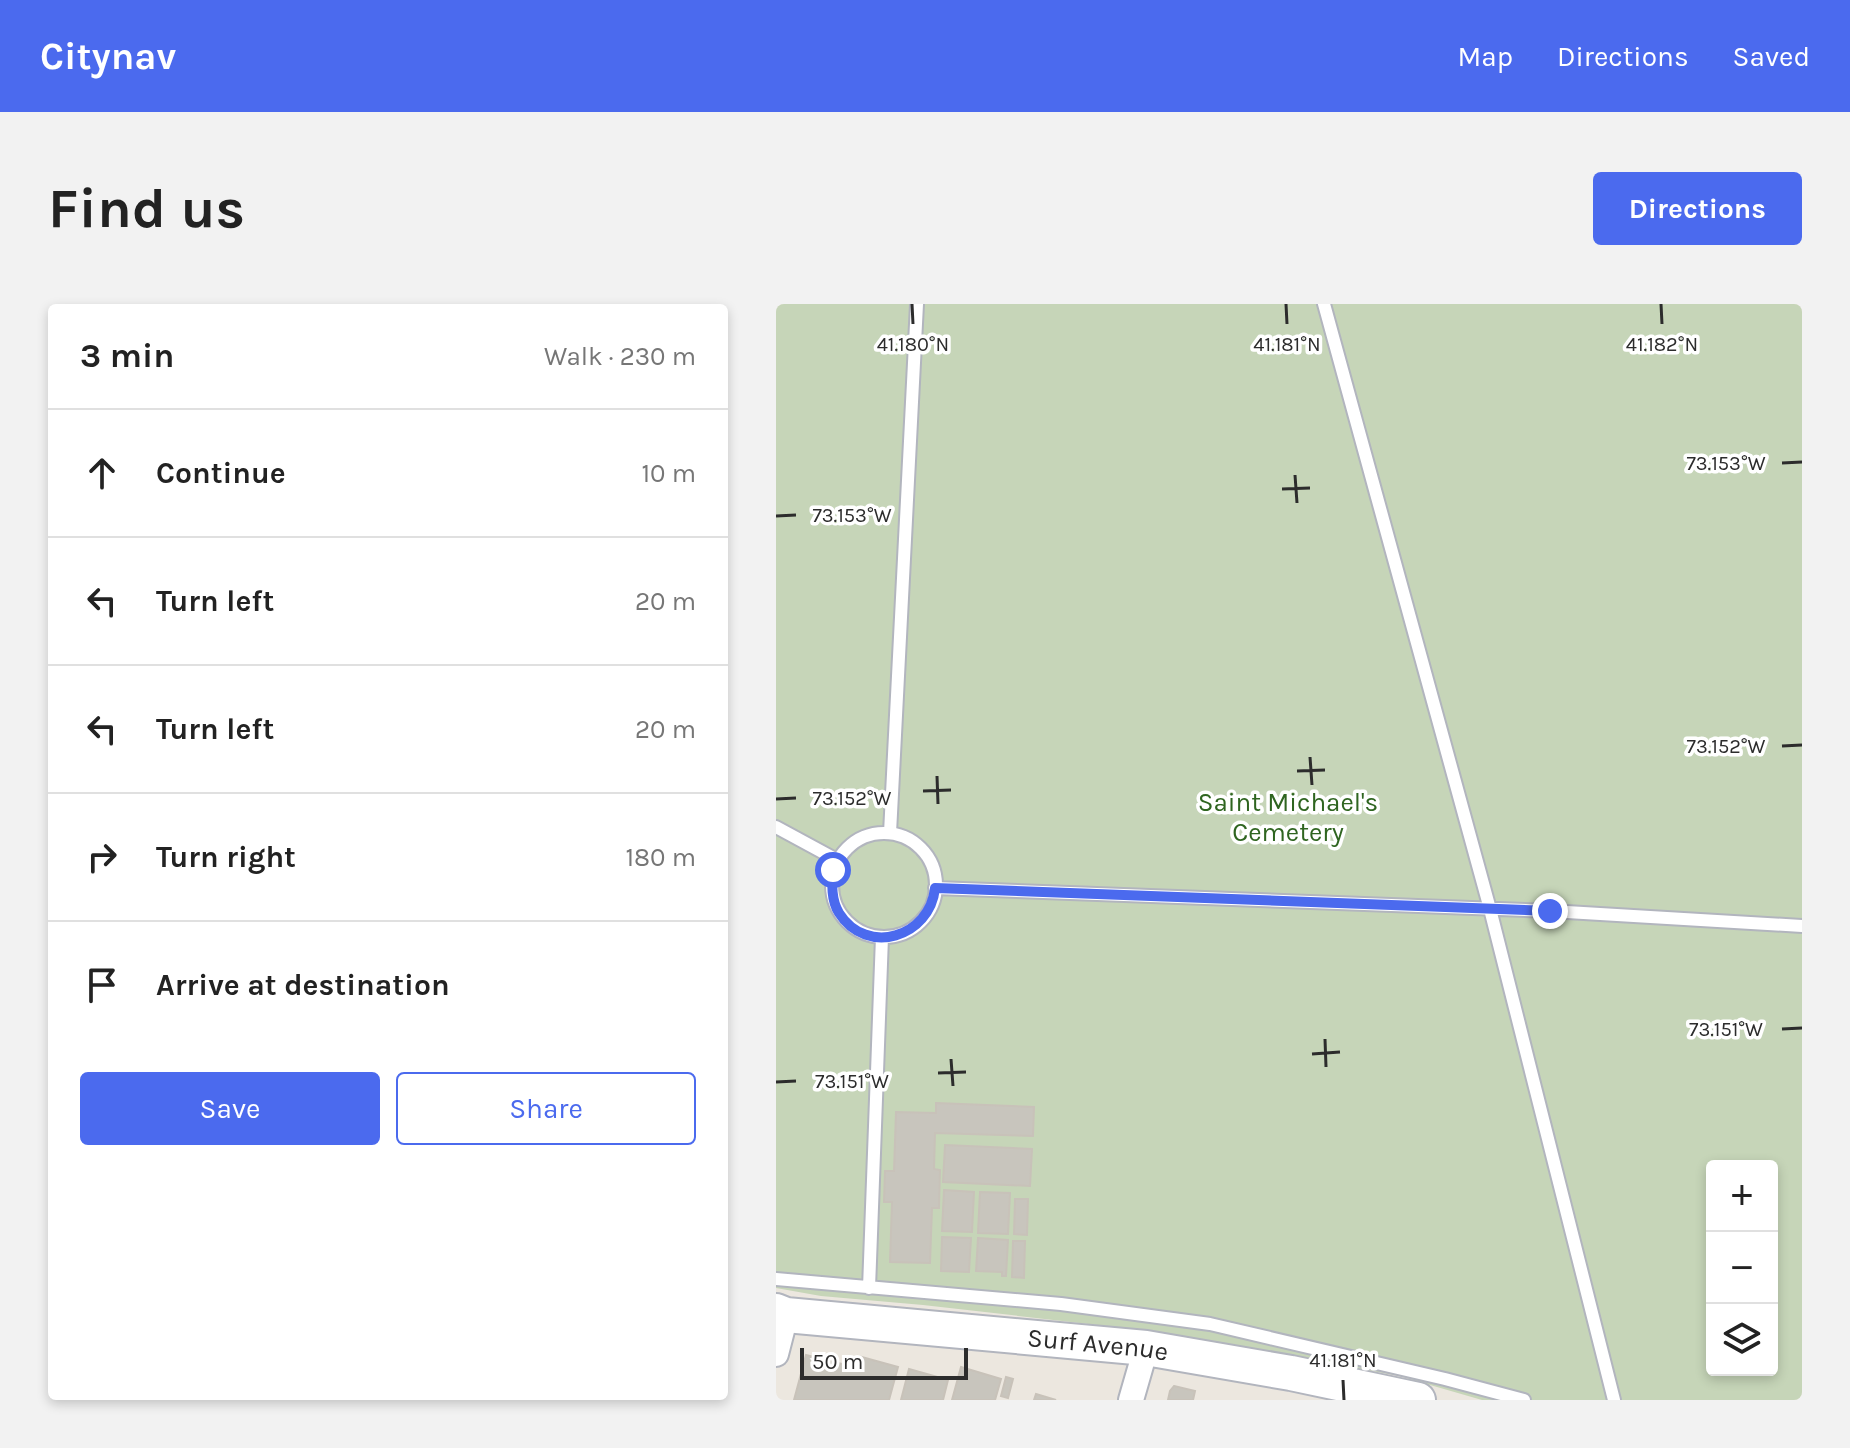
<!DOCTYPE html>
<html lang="en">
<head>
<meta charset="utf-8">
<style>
	:root { --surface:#fff; --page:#f2f2f2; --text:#222; --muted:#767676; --line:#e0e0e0; --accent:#4b6aee }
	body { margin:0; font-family:Karla,sans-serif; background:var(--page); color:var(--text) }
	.controls { position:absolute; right:24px; bottom:24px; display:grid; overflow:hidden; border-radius:8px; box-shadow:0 4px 12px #0003 }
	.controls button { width:72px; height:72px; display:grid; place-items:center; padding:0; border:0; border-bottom:2px solid var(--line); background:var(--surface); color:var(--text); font:40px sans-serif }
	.scale { position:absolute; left:24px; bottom:20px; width:168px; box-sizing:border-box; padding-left:8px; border:4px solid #2c2c2c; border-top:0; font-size:22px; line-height:28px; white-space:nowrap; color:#2c2c2c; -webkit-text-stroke:6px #fff; paint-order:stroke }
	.stop { position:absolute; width:24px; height:24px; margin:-18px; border:6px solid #4b6aee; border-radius:50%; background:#fff }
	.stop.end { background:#4b6aee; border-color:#fff; box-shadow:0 2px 8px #0008 }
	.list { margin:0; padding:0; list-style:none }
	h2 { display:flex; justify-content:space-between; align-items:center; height:104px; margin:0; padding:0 32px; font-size:34px }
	h2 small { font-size:26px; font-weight:400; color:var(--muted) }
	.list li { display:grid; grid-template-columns:52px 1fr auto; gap:24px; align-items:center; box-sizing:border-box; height:128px; padding:0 32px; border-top:2px solid var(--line) }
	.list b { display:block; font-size:30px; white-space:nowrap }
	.list em { font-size:26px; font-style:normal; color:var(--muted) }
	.actions { display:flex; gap:16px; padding:24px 32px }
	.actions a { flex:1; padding:18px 0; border:2px solid var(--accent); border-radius:8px; text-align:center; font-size:28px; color:var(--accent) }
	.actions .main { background:var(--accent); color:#fff }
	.icon { flex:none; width:44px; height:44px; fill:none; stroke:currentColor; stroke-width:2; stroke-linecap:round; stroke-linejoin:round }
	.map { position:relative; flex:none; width:1026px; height:1096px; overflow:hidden; border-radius:8px }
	header { display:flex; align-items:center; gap:48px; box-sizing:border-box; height:112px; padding:0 40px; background:var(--accent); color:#fff }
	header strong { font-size:38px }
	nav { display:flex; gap:44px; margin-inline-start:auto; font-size:28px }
	.intro { display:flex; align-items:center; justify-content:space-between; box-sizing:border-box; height:192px; padding:0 48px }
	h1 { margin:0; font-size:56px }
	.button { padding:20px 36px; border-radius:8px; background:var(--accent); color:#fff; font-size:28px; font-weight:700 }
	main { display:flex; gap:48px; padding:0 48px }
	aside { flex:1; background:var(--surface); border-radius:8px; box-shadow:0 4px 12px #0003 }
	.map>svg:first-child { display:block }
	.cemetery { fill:#c6d5b8; fill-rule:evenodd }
	.building { fill:#c8c5bd; stroke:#c8c2b9; stroke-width:2 }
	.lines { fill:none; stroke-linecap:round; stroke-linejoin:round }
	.lane-casing { stroke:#b2b5be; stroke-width:16 }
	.street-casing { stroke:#b2b5be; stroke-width:28 }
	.secondary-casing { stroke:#b2b5be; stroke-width:38 }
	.lane { stroke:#fff; stroke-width:12 }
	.street { stroke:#fff; stroke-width:24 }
	.secondary { stroke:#fff; stroke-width:34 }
	.route { stroke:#4b6aee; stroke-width:10 }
	.ticks { fill:none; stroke:#2c2c2c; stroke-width:3 }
	.labels { text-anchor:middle; stroke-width:7; stroke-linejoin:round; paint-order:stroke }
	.park-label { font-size:26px; fill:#2f6520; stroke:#fff }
	.street-label { font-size:26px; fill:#2c2c2c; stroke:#fff }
	.ticks-label { font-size:20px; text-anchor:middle; fill:#2c2c2c; stroke:#fff; stroke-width:7; stroke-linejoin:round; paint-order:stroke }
</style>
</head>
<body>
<header>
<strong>Citynav</strong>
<nav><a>Map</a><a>Directions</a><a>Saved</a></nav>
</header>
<div class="intro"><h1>Find us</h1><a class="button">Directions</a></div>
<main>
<aside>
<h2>3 min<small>Walk · 230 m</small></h2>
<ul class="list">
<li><svg class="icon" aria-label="ahead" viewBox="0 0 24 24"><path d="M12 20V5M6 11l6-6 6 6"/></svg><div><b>Continue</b></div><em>10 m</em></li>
<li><svg class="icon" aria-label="left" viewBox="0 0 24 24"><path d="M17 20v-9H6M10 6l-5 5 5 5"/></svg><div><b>Turn left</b></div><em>20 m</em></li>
<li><svg class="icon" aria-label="left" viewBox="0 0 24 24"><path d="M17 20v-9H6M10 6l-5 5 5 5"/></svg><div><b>Turn left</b></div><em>20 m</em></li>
<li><svg class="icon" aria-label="right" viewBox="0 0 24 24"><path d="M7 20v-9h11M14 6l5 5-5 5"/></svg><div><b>Turn right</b></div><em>180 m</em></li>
<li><svg class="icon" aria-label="arrive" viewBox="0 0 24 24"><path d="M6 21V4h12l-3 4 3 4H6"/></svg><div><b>Arrive at destination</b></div></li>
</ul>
<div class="actions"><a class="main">Save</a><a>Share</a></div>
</aside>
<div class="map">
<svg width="1026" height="1096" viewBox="0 0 1026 1096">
	<rect width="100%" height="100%" fill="#ece7df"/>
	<path class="cemetery" d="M0,0H1026V1096H706L623,1072L383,1028L147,1001L45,992L0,984ZM936,862H996V1066H936Z"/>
	<path class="building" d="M160,799L258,803L257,832L159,829L158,865L164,866L163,904H156L154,959L114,958L116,898H108L109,867H118L120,808L160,809Z
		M169,841L256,845L254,882L167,878Z
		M168,886L198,888L196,928L166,927Z
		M204,888L234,889L232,930L202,929Z
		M239,895H252L251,931L238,930Z
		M166,933L195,934L193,968L165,967Z
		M202,934L232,936L230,972H226V968L200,967Z
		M237,937H249L248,974L236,973Z
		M30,1051L70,1061L72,1055L80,1057L82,1052L122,1063L113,1096H18Z
		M185,1063L225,1075L219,1096H176Z
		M133,1065L172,1076L167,1096H125Z
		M230,1073L237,1075L232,1094L225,1092Z
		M398,1082L419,1087L417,1096H392L394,1087Z
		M260,1090L280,1096H258Z"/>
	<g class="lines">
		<defs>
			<path id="lane" d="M548,0L714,605L838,1096
				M0,523L61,556
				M114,529L141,0
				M56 581a52 52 0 1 1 104 0a52 52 0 1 1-104 0Z
				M159,584L774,607L1026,622
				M0,975L285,1000L434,1020L669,1075L748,1096
				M93,984L106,633"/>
			<path id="street" d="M0,1050L10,1011
				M355,1096L370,1044"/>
			<g id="secondary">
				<path id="s1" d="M0,1007L10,1011L370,1044L515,1069L642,1096"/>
			</g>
		</defs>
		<use href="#lane" class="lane-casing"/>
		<use href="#street" class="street-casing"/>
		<use href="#secondary" class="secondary-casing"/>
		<use href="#lane" class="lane"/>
		<use href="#street" class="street"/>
		<use href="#secondary" class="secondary"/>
	</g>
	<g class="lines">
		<path class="route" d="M57,566C56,581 55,596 63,609C91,653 154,633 159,584L774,607"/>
	</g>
	<path class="ticks" d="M136,0L137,20M510,0L511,20M885,0L886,20M1006,159L1026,158M519,171L521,199M506,185L534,184M0,212L20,211M1006,442L1026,441M534,453L536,481M521,467L549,466M161,472L162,500M147,487L175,486M0,495L20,494M1006,725L1026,724M549,735L550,763M536,750L564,748M175,755L177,782M162,769L190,768M0,778L20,777M567,1076L568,1096"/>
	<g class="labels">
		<g class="park-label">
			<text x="512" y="507">Saint Michael's<tspan x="512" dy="30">Cemetery</tspan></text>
		</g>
		<g class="street-label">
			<text dy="9" stroke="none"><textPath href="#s1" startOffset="324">Surf Avenue</textPath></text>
		</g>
	</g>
	<g class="ticks-label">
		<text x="137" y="47">41.180°N</text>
		<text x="511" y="47">41.181°N</text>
		<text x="886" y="47">41.182°N</text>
		<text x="950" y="166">73.153°W</text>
		<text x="76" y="218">73.153°W</text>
		<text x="950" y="449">73.152°W</text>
		<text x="76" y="501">73.152°W</text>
		<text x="950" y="732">73.151°W</text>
		<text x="76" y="784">73.151°W</text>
		<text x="567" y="1063">41.181°N</text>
	</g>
</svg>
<div class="controls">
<button>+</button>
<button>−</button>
<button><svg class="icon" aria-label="layers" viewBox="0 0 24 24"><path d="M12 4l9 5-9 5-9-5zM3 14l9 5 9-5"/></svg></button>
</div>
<div class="scale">50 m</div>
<div class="stop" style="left:57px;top:566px"></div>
<div class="stop end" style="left:774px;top:607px"></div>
</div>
</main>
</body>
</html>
